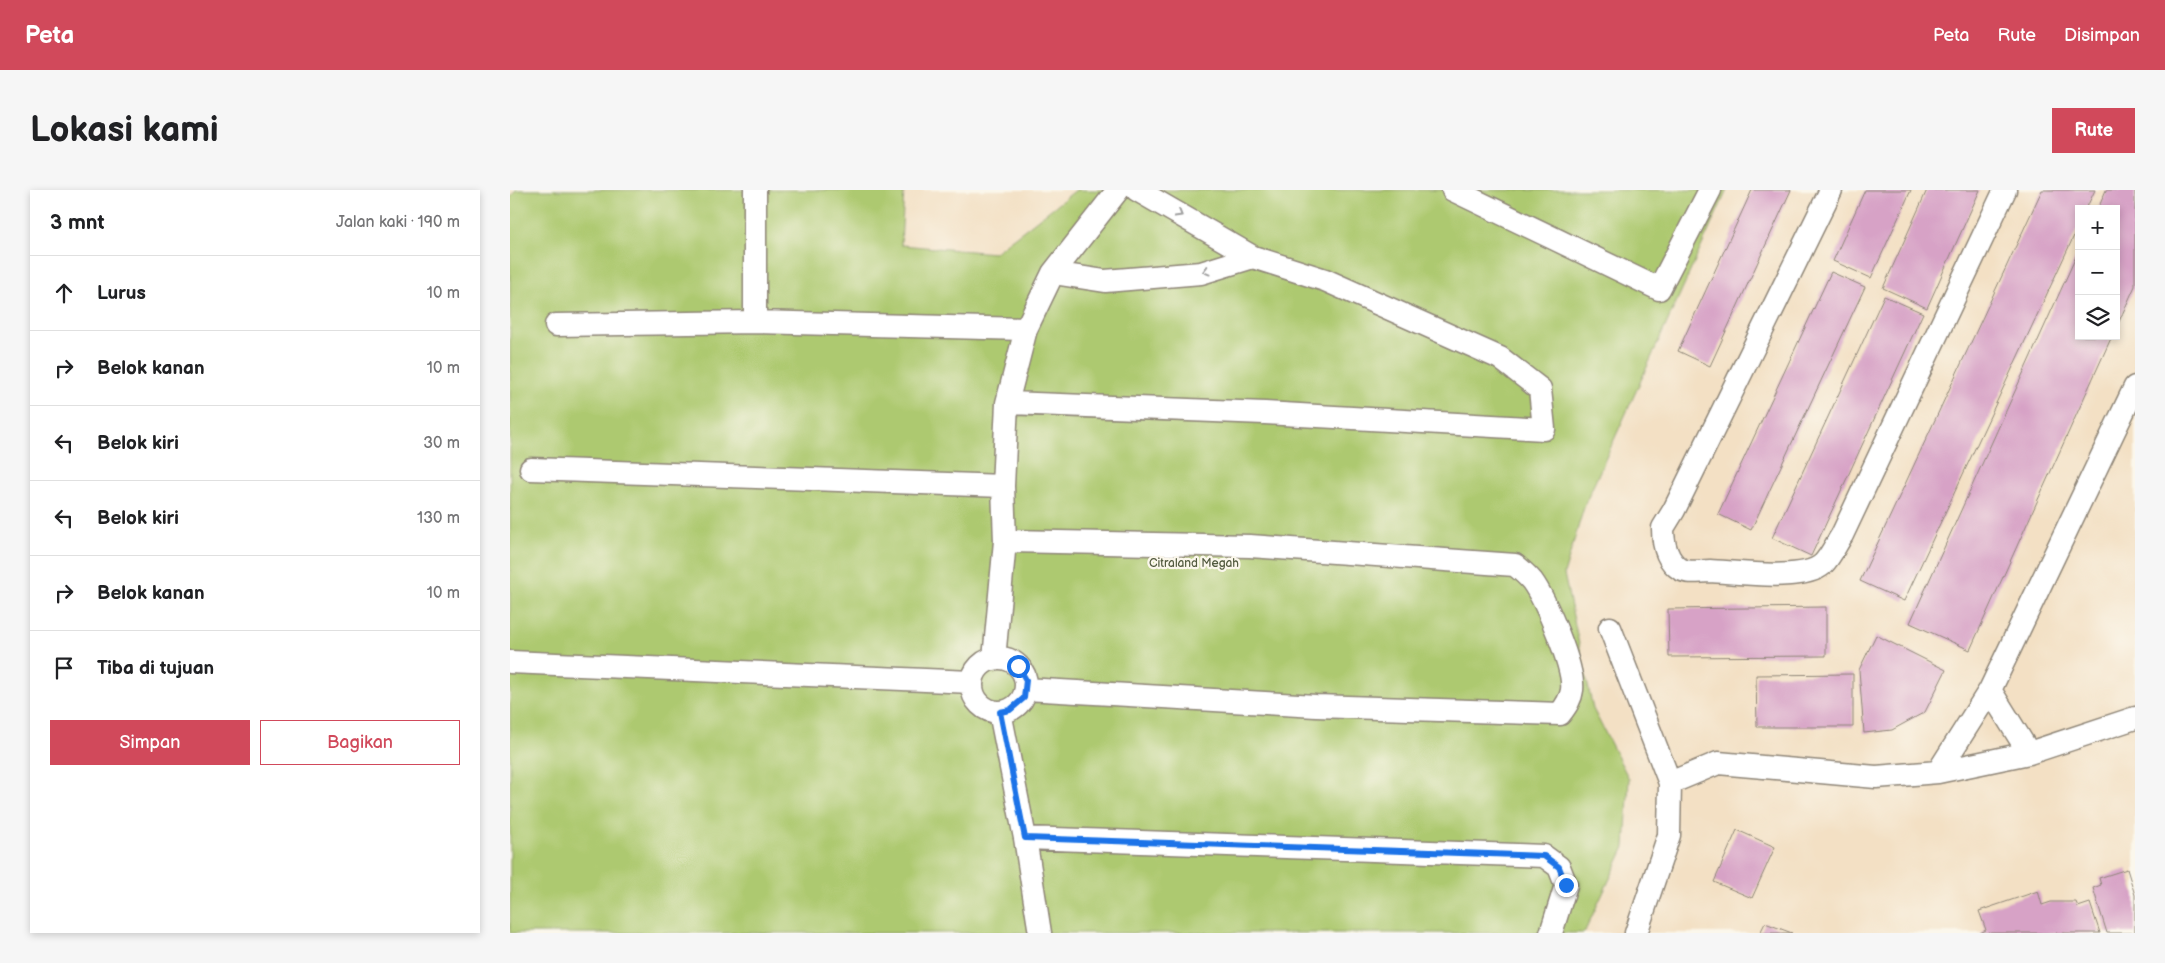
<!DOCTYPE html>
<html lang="id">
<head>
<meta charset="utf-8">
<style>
	:root { --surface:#fff; --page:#f6f6f6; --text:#202124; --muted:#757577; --line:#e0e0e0; --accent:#d1495b }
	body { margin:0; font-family:"Balsamiq Sans",sans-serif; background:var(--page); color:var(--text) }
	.controls { position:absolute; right:15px; top:15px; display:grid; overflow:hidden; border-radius:0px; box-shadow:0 2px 8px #0003 }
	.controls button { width:45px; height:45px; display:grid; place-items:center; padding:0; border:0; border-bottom:1px solid var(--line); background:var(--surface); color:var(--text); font:25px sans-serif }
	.stop { position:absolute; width:15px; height:15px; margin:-11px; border:4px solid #1a73e8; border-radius:50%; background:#fff }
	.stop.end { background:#1a73e8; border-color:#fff; box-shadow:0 1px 5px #0008 }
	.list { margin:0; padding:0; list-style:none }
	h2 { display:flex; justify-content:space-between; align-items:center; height:65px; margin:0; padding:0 20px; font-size:21px }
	h2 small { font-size:16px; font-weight:400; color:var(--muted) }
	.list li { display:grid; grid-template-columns:32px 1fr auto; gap:15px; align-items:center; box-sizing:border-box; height:75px; padding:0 20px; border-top:1px solid var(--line) }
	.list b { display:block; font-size:19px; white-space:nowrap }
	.list em { font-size:16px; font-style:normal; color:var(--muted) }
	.actions { display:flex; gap:10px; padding:15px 20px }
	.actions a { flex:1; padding:11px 0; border:1px solid var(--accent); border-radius:0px; text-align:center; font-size:18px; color:var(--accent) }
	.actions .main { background:var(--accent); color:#fff }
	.icon { flex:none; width:28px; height:28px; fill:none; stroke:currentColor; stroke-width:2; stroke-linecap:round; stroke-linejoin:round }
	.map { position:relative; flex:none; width:1625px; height:743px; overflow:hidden; border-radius:0px }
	header { display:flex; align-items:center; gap:30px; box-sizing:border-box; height:70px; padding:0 25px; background:var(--accent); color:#fff }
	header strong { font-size:24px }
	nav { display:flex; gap:28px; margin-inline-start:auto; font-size:18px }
	.intro { display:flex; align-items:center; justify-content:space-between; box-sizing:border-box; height:120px; padding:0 30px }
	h1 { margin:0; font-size:35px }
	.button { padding:12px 22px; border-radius:0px; background:var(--accent); color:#fff; font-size:18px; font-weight:700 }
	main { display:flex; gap:30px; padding:0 30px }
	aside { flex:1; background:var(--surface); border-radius:0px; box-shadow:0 2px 8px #0003 }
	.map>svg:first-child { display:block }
	.green { fill:#adc96f; stroke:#6c7a4d }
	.building { fill:#d7a2c6 }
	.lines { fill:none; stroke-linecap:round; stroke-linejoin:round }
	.street-casing { stroke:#8f8678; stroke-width:25 }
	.street { stroke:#fff; stroke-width:22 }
	.oneway { stroke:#a0a0a0 }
	.route { stroke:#1a73e8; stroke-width:6 }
	.labels { text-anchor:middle; stroke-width:4.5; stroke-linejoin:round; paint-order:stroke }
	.park-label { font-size:12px; fill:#525a3f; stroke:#fbf7ec }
</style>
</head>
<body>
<header>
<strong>Peta</strong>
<nav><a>Peta</a><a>Rute</a><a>Disimpan</a></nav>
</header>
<div class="intro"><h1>Lokasi kami</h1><a class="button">Rute</a></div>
<main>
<aside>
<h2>3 mnt<small>Jalan kaki · 190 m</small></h2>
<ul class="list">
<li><svg class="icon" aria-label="ahead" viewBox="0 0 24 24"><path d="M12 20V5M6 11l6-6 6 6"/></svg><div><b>Lurus</b></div><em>10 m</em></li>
<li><svg class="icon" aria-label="right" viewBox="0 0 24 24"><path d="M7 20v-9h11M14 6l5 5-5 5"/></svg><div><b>Belok kanan</b></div><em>10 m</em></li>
<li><svg class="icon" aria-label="left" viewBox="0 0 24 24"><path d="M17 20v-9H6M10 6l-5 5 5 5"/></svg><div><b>Belok kiri</b></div><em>30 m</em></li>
<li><svg class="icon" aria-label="left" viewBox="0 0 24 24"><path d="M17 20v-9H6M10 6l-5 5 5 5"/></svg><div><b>Belok kiri</b></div><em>130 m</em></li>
<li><svg class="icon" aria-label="right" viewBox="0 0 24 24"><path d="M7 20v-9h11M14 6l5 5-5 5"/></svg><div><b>Belok kanan</b></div><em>10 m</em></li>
<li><svg class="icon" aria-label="arrive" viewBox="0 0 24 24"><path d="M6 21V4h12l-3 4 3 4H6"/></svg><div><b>Tiba di tujuan</b></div></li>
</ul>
<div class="actions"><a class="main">Simpan</a><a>Bagikan</a></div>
</aside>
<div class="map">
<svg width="1625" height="743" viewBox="0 0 1625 743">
	<rect width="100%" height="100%" fill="#fbf7ec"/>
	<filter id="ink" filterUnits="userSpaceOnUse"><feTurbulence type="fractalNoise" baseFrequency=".02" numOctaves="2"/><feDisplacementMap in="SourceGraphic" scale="10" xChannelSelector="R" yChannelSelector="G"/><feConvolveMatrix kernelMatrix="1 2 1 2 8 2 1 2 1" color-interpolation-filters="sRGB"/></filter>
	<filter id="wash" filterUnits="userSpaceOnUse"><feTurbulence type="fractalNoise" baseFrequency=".0096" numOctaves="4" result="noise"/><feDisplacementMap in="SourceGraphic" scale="20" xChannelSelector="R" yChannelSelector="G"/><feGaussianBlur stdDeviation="1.12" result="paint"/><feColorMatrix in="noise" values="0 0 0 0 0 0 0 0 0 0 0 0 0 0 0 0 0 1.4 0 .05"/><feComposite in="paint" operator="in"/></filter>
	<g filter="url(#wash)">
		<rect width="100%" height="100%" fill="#f3e0c4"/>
		<path class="green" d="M6,0H394L391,55L484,63L566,0H1217L1075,314L1054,384L1083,519L1119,589L1115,657L1074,743H0V8Z"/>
		<g id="blocks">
			<path class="building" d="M1242,0H1281L1200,176L1168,161Z
				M1355,0H1401L1361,88L1323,71Z
				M1417,0H1470L1417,118L1373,98Z
				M1532,0H1585L1576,19H1569V35L1394,411L1350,391Z
				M1596,0H1625V96L1606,138V19H1588Z
				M1569,60V146H1602L1460,460L1400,433Z
				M1321,82L1355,97L1241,340L1208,324Z
				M1374,106L1413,123L1301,366L1262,348Z
				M1316,417V466L1159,467L1158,419Z
				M1366,445L1436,480L1415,522L1382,540L1354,543L1349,480Z
				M1343,484V537H1247L1246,485Z
				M1227,640L1265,657L1242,708L1204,692Z
				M1617,679L1625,705V743H1597L1583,698L1591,695L1589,688Z
				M1528,701L1532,715L1541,712H1566L1568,717L1580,713L1590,743H1470L1476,740L1469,721Z
				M1255,733L1282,743H1250Z"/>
		</g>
	</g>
	<g filter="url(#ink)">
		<use href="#blocks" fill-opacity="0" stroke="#8f8678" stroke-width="1"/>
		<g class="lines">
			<defs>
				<path id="street" d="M245,0V132
					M943,0L1149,99L1200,0
					M1321,0L1164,320L1153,338C1153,353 1156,370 1170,379C1179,384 1190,381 1200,381C1226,382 1294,392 1313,374C1321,366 1326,354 1332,345L1495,0
					M543,83L595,91L691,83L743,67
					M46,135L245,132L516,139
					M497,213L755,223L1034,239L1030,199L990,168L815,90L743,67L627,0
					M21,279L493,296
					M495,351L740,356L1005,375C1011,380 1017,385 1022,391C1035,409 1065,478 1062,500C1061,509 1056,516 1050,524L806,516L516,499
					M1100,438L1160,593L1159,645L1126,743
					M462 495a27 27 0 1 1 54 0a27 27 0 1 1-54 0Z
					M484,469L495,351L493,296L497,213L516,139L543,83L608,0
					M0,472L462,492
					M1480,500L1519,563
					M490,522L515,648L530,743
					M1428,582L1480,500L1625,197
					M1160,593L1208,573L1366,587L1428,582L1519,563L1625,528
					M515,648L1034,666L1049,677L1056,695L1041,743"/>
			</defs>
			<use href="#street" class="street-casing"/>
			<use href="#street" class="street"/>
		</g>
		<defs><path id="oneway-chevron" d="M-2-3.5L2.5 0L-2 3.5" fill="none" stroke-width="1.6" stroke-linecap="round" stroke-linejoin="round" transform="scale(1.25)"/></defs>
		<g class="oneway">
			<use href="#oneway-chevron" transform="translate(669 24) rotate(30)"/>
			<use href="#oneway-chevron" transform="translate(696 81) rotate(165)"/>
		</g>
	</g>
	<g class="lines" filter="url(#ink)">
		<path class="route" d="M508,476L516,490L514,508L500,520L490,522L515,648L1034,666L1049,677L1056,695"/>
	</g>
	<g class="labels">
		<g class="park-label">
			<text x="684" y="377">Citraland Megah</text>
		</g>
	</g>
</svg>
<div class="controls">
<button>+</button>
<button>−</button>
<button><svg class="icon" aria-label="layers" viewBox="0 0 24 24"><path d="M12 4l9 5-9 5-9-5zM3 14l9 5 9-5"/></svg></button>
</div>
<div class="stop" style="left:508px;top:476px"></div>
<div class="stop end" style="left:1056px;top:695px"></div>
</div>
</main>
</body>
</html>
